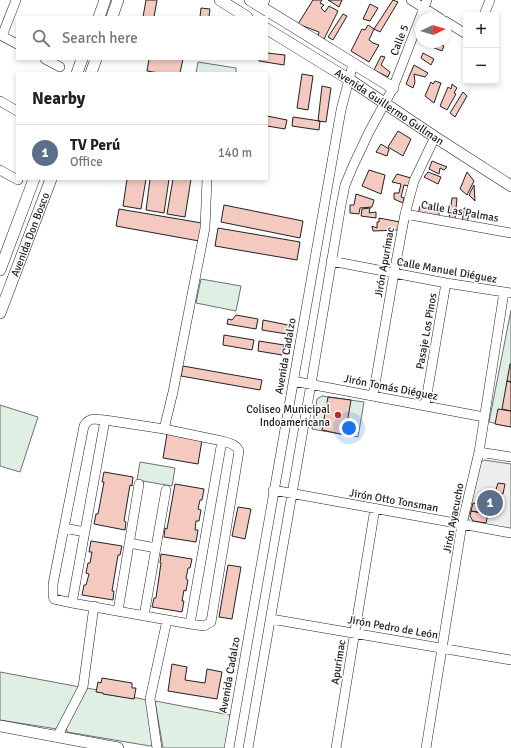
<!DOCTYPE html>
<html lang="en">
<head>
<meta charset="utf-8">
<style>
	:root { --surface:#fff; --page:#f6f6f6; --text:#222; --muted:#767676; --line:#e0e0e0; --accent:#0f766e }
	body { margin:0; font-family:Signika,sans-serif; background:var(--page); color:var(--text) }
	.controls { position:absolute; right:12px; top:12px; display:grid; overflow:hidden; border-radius:0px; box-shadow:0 2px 6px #0003 }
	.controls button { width:36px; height:36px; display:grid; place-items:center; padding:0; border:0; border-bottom:1px solid var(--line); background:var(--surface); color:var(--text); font:20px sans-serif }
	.compass { position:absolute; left:415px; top:12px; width:36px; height:36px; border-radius:50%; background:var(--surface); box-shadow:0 2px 6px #0003; rotate:86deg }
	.you { position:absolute; left:349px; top:428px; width:14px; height:14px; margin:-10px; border:3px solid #fff; border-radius:50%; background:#1a73e8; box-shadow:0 0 0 6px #1a73e833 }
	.badge { display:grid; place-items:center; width:26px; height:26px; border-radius:50%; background:var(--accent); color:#fff; font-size:13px; font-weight:700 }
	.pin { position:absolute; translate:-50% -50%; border:2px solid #fff; box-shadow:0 1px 4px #0006 }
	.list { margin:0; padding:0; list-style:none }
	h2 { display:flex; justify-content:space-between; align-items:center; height:52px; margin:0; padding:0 16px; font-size:17px }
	h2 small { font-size:13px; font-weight:400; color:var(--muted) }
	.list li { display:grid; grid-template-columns:26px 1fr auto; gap:12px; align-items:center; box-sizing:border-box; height:56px; padding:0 16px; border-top:1px solid var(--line) }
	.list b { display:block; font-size:15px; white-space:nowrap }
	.list p { margin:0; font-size:13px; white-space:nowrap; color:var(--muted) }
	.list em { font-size:13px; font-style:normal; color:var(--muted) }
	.icon { flex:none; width:22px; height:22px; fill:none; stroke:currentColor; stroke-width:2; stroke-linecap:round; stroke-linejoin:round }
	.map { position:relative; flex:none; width:511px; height:748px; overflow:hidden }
	.search { position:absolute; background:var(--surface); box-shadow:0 2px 6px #0003; left:16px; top:16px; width:252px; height:44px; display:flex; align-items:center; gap:10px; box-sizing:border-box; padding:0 14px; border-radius:0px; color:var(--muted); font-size:15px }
	.panel { position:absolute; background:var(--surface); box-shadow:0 2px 6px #0003; left:16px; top:72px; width:252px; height:108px; border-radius:0px }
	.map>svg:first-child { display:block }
	.green { fill:#e0efe3; stroke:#6f6f6f }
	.parking { fill:#ededed; stroke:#6f6f6f }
	.building { fill:#f3c9c0; stroke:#222 }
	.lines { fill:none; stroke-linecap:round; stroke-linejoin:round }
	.minor-casing { stroke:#222; stroke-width:10 }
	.major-casing { stroke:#222; stroke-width:12 }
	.minor { stroke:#fff; stroke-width:9 }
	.major { stroke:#fff; stroke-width:11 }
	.poi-dot { fill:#c62828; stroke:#fff; stroke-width:1.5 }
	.labels { text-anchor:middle; stroke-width:3; stroke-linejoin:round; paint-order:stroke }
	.street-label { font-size:11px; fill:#222; stroke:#fff }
	.poi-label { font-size:11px; fill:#222; stroke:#fff; text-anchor:end }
</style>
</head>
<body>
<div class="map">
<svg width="511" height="748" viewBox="0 0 511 748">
	<rect width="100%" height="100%" fill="#fff"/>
	<path class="green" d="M198,62L236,68V73H196Z
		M201,279L241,286L236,311L196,303Z
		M511,310V427L489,422Z
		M322,396L364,402L358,437L312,429L317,399Z
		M0,405L38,417L20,472L0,466Z
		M140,462L175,468L172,486L137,480Z
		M0,672L80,687L57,729L0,720Z
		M87,688L147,700L154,745L150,746L67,732L66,728Z
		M155,701L230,715L227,748H163Z"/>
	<path class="parking" d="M484,460L511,464V529L471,522L467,517L480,463Z"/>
	<path class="building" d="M146,0H157L154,17H143Z
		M313,0H322L320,3L324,5L321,8L325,12L329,6L338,11L324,39L318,36L319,32L298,24Z
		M328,0H342L339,7Z
		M393,0L398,2L380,32L374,29Z
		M370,4L378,8L370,21L363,19Z
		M201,8L210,9L209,17H200Z
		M343,14L347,16L333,40L328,37Z
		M368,25L374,29L369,40L373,43L379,45L369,62L351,51L362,29L365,30Z
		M434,42L444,46L442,51L432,47Z
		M267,53L285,55L284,65L259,61V59H267Z
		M423,53L434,59L431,65L421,58Z
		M381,56L385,57L381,65L390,72L388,77L374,70Z
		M149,59H183L180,73H159L147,71Z
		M414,65L428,73L425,77L414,74L415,82L413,88L406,84Z
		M302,74L313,76L308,110L297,108Z
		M435,81L441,83L434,103L425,96L431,82L433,84Z
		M452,84L457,88L454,93L456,94L447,110L440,106L448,87L451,89Z
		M322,86L331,88L326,122L318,121Z
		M463,92L467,96L455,117L450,113Z
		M267,116L287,120L285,129L267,126Z
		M293,117L320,121L319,130L292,126Z
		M398,131L411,139L403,156L388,147Z
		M381,144L389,149L387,156L376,152Z
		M432,161L447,167L444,170L440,168L439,174L429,169Z
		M369,170L385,175L381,194L362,186Z
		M428,172L441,177L438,184L424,177Z
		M467,172L474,181L467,195L460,189Z
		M397,174L411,178L409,186L404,185L401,197L404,198L403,203L394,199V193H399L401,184L392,182Z
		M127,179H146L141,209L123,206Z
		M150,179H169L164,213L146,210Z
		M173,179H191L185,217L167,214Z
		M474,185L475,201L469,195Z
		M356,194L374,200L372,207L360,208L359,214L350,213V205H354Z
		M452,198H457L455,219H449Z
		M224,205L303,221L300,238L221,222Z
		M420,206L439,209V218L418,214Z
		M370,208L369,213L376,212V218L361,216L362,209Z
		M464,208L470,209L467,223L462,222Z
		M119,209L202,223L199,241L116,226Z
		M379,218L400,222L398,230L373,231L372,226L377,228V222H379Z
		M218,228L300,242L297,260L215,246Z
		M236,315L258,319L256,329L227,324L228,319L232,320Z
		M263,320L288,325L287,334L262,330Z
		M224,335L254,340L252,350L223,345Z
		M259,341L284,345L282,355L258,351Z
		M510,364H511V382L507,381Z
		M183,366L262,380L260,390L181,376Z
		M507,381L511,382V411L502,409Z
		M328,397L351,400L345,435L322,430Z
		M498,409L511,411V427L495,424Z
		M167,434L202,440L198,464L163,458Z
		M104,472L133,477L132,486L130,485L124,521L126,522L125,530L94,524L96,514H98L104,482H102Z
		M498,483L505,484L503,494L495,493Z
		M175,484L204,489L202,500H200L198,509L201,510L199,521H196L195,530H198L196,542L164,537L165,528L167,529Z
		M473,503L487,505L485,513L471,511Z
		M238,507L251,509L245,539L232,536Z
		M471,511L488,514L486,523L473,521L470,516Z
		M91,541L122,546L120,555H118L112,591H114L113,600L82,595L84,585H86L89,574L86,573L88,563H90L92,552H89Z
		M161,554L192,559L190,568H188L186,579L188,580L186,591L184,590L182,601H184L182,612L152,607L154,598H156L161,563H160Z
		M228,565L241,567L232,619L219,617Z
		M172,664L187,667L185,680L205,683L207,669L222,672L217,699L168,691Z
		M102,678L132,683V688H136L134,699L103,694V693L96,692L98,682L101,683Z"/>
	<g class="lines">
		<defs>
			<path id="minor" d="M411,0L440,18
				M261,7L265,0
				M484,15L490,0
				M445,21L466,34
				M0,35L17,44
				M2,36L16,0
				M45,59L60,67
				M0,101L17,111
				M0,170L18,180
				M405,214L511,233
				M331,261L446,283L511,293
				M293,381L484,417
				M373,396L394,273L405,214L414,181L435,137
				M425,406L446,283
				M164,429L173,392L205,228L207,179
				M479,452L511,457
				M273,490L511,533
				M64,528L85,532
				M129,543L156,548
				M72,603L54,599L53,596V584L84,426C89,417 96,419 105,420
				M118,611L139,484
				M144,616L166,490
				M271,619L511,660
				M190,624L204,626L211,622L239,451C236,444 229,443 222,441L164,429L105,420L72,603L190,624L222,441
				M57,737L83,687L94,606
				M157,748L150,699L167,620
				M229,748L341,110L353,64
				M248,748L311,384L341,205L345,185L353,166L369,132L393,88L427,0
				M336,748L375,508
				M426,748L462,524L479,452L504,292"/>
			<g id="major">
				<path d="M220,0L247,17"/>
				<path d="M250,0L393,88"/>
				<path d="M99,17L105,0"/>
				<path d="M112,17L118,0"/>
				<path id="s1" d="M267,29L350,80L435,137L511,186"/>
				<path d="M77,73L82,59"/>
				<path d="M91,73L96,59"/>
				<path d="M0,270L34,179"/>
				<path id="s2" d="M0,313L51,179"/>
				<path d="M0,726L118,748"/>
			</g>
		</defs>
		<use href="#minor" class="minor-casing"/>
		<use href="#major" class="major-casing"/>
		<use href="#minor" class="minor"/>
		<use href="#major" class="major"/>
	</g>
	<circle class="poi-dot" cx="338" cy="415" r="4"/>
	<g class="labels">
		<g class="street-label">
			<text transform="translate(399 40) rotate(-69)" y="4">Calle 5</text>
			<text dy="4" stroke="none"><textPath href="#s1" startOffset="145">Avenida Guillermo Gullman</textPath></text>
			<text transform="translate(460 211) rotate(10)" y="4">Calle Las Palmas</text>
			<text dy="4" stroke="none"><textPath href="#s2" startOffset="84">Avenida Don Bosco</textPath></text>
			<text transform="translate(384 262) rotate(-80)" y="4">Jirón Apurímac</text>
			<text transform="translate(447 270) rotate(10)" y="4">Calle Manuel Diéguez</text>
			<text transform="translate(426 331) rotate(-80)" y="4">Pasaje Los Pinos</text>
			<text transform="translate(285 356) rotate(-80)" y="4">Avenida Cadalzo</text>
			<text transform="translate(391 387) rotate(11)" y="4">Jirón Tomás Diéguez</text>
			<text transform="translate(394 500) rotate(10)" y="4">Jirón Otto Tonsman</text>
			<text transform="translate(453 518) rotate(-79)" y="4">Jirón Ayacucho</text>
			<text transform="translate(393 627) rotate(10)" y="4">Jirón Pedro de León</text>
			<text transform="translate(338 662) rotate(-81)" y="4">Apurímac</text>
			<text transform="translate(229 675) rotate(-80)" y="4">Avenida Cadalzo</text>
		</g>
		<g class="poi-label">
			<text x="330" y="413">Coliseo Municipal<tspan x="330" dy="13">Indoamericana</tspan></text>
		</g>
	</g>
</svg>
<div class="controls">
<button>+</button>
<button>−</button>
</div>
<svg class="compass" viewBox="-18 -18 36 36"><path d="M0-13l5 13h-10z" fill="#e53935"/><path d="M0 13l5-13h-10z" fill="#767676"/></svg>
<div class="you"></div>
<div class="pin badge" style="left:490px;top:503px;background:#5c6f8a">1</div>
<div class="search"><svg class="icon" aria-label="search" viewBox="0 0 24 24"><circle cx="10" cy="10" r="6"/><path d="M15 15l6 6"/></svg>Search here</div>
<section class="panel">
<h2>Nearby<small></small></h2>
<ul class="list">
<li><span class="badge" style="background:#5c6f8a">1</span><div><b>TV Perú</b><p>Office</p></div><em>140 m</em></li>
</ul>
</section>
</div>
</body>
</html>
